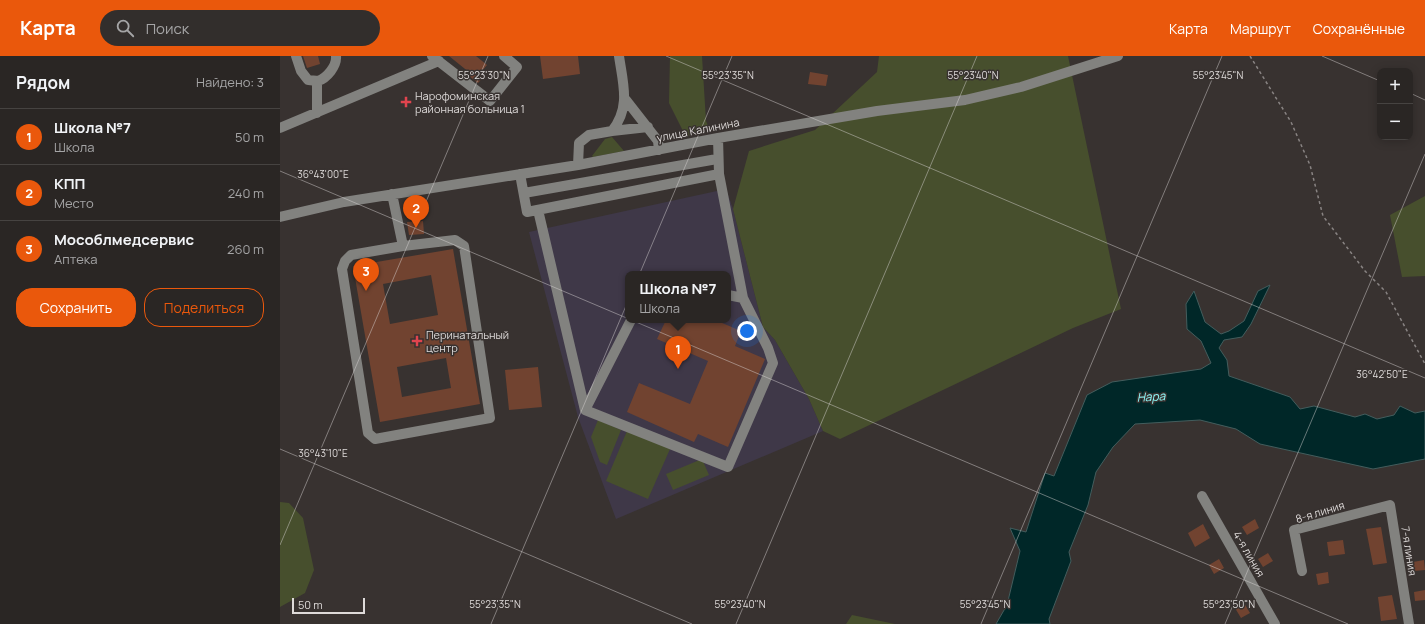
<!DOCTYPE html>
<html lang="ru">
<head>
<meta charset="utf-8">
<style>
	:root { --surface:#2a2624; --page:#322e2c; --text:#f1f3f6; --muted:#a5a5a6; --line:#464341; --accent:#ea580c }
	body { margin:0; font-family:Manrope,sans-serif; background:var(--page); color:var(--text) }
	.controls { position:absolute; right:12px; top:12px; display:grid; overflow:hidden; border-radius:8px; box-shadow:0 2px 10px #0003 }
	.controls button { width:36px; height:36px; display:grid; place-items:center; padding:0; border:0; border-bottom:1px solid var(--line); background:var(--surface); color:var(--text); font:20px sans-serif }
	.scale { position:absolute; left:12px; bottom:10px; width:73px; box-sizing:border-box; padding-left:4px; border:2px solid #dedad9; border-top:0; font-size:11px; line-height:14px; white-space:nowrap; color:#dedad9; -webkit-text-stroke:3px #383230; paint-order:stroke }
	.you { position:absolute; left:467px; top:275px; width:14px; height:14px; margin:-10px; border:3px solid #fff; border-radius:50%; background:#1a73e8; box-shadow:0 0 0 6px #1a73e833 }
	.badge { display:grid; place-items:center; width:26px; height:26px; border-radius:50%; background:var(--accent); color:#fff; font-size:13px; font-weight:700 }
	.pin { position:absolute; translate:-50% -33px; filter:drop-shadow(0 1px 2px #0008) }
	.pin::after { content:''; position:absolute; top:21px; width:14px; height:12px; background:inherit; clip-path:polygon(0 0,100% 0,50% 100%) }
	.popup { position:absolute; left:345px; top:215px; width:106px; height:52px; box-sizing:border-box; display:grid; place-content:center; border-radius:8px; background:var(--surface); filter:drop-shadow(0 1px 3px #0005); font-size:13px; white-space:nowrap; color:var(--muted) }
	.popup b { font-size:15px; color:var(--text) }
	.popup::after { content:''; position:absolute; left:50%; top:100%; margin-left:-8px; border:8px solid transparent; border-top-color:var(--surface) }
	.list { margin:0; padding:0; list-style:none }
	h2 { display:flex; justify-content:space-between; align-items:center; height:52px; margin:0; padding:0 16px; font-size:17px }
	h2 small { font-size:13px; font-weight:400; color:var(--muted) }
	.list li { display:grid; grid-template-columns:26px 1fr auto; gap:12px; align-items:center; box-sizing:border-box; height:56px; padding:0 16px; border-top:1px solid var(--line) }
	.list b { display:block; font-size:15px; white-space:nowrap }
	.list p { margin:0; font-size:13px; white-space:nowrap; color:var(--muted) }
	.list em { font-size:13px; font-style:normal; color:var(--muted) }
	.actions { display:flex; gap:8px; padding:12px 16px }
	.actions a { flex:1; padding:9px 0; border:1px solid var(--accent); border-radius:16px; text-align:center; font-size:14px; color:var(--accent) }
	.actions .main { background:var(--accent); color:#fff }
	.icon { flex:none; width:22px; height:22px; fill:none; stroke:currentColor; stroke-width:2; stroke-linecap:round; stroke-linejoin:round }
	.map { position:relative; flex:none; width:1145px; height:568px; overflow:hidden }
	header { display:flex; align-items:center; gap:24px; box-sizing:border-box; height:56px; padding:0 20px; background:var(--accent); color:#fff }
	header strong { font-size:19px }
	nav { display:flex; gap:22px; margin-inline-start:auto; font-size:14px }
	.search { width:280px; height:36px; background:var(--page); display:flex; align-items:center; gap:10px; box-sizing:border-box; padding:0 14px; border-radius:22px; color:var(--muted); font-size:15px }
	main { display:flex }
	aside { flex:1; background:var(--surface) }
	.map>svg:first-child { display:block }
	.education { fill:#3f3848; fill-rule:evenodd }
	.green { fill:#474f2d }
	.water { fill:#002728; stroke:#435d5d }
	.building { fill:#714330; fill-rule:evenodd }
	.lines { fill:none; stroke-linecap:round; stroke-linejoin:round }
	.path { stroke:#898483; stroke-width:1.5; stroke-dasharray:3 3; stroke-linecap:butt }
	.minor { stroke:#82827f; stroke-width:10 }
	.ticks { fill:none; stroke:#dedad9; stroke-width:1; stroke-opacity:0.45 }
	.health-dot { fill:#e0444e; stroke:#383230; stroke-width:1.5 }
	.labels { text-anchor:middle; stroke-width:3; stroke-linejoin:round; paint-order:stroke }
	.poi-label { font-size:11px; fill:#dedad9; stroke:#383230; text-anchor:start }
	.street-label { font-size:11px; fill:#dedad9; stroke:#383230 }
	.water-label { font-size:12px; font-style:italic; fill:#8dfafa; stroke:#383230 }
	.ticks-label { font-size:10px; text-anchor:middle; fill:#dedad9; stroke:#383230; stroke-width:3; stroke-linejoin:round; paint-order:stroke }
</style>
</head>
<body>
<header>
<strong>Карта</strong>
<div class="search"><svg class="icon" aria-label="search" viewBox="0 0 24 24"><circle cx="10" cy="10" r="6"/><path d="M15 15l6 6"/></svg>Поиск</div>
<nav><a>Карта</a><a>Маршрут</a><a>Сохранённые</a></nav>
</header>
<main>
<aside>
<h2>Рядом<small>Найдено: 3</small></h2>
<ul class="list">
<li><span class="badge">1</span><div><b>Школа №7</b><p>Школа</p></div><em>50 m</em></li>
<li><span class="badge">2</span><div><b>КПП</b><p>Место</p></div><em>240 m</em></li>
<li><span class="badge">3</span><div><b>Мособлмедсервис</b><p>Аптека</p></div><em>260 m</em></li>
</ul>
<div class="actions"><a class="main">Сохранить</a><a>Поделиться</a></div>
</aside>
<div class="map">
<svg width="1145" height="568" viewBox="0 0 1145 568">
	<rect width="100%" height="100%" fill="#383230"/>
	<path class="education" d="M446,133L453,153L483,271L495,284L529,343L543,375L336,463L298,361L249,176ZM348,218H448V264H348Z"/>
	<path class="green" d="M390,0H422L426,65L430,74L406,81L389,47Z
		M599,0H788L841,253L793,272L560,383L543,375L529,343L495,284L483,271L453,153L469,95L535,74L597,16Z
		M332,81L344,95L313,101L312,100L325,83Z
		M1145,140V220L1122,221L1110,159Z
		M318,364L341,374L327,409L320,406L311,381Z
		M347,375L390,393L368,443L326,425Z
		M422,403L429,419L393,434L386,418Z
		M0,446L9,447L23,462L34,514L25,537L0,551Z
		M572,559L615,568H566Z"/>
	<path class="water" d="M990,229L971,268L962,281L944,284L939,292L947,304L949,320L1010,341L1020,353L1034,350L1075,361L1085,358L1097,363L1114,359L1120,350L1135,357L1145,355V403L1093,413L980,388L956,373L920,364L855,368L833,391L816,416L808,449L789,496L791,505L769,563L770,568H716L727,549L740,495L730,472L746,476L765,417L774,420L807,339L832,326L921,313L931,307L921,285L907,273L906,248L914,235L925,266L941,278L949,275L964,265L978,235Z"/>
	<path class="building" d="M23,0H38L40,8L27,12Z
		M169,0H196L207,9L201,16L205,19L198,27L188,19L190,17Z
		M260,0H298L300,18L263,23Z
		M530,16L548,19L546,30L528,28Z
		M143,165L144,178L129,179L127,166Z
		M173,193L200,348L100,366L73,210ZM151,219L158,259L110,268L103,228ZM166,302L171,332L122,341L117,311Z
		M386,264H435L461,275L455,290L485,303L448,391L418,378L414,386L347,356L359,327L410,348L428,305L377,283Z
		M258,311L262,351L229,354L225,314Z
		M975,463L979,472L967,479L962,471Z
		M923,468L930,482L915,491L908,477Z
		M1101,471L1107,507L1093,509L1086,473Z
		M1063,484L1065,498L1049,500L1047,486Z
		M988,497L993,505L983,511L978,503Z
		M939,503L944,512L934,518L929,509Z
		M1144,504L1145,514L1134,515L1133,506Z
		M1048,516L1049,527L1038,529L1036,518Z
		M1145,534V544L1135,545L1134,536Z
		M1112,539L1117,563L1101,565L1098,541Z
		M964,547L970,557L961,562L955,552Z"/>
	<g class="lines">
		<path class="path" d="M970,0L1011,66L1030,109L1043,160L1085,215L1106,236L1145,308"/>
		<path class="minor" d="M16,0L21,15L28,24C31,24 35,25 38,25C47,22 57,10 56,0
			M152,0L210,45L237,11L224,0
			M37,25V57
			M346,44L378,85L379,94
			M0,72L159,5
			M332,75L368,71
			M298,109L299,87L309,79L332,75C351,51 343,28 339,0
			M240,118L247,156L439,118
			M244,137L437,103
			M112,138L123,190L71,199L65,205L62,213L88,377L95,383L210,362L184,190L175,184L123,190
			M258,154L305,354L448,411L493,307L488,292L463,242L439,118L438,82
			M0,161L64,146L298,109L438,82L597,55L685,44L741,31L838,0
			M448,239L463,242
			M305,354L351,264
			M922,440L995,568
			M1022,515L1014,474L1110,449L1129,568"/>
	</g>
	<path class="ticks" d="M386,0L1145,322M1042,0L1100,25M1130,37L1145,44M0,115L1068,568M0,393L412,568M0,489L208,0M211,568L452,0M456,568L697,0M701,568L942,0M945,568L1145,98"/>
	<g class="health-dot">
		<path d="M124 40h4v4h4v4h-4v4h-4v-4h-4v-4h4z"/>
		<path d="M135 279h4v4h4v4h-4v4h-4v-4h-4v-4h4z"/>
	</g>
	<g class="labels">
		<g class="poi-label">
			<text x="135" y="44">Нарофоминская<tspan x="135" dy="13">районная больница 1</tspan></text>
			<text x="146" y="283">Перинатальный<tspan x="146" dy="13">центр</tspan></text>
		</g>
		<g class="street-label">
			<text transform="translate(418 74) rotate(-11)" y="4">улица Калинина</text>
			<text transform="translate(1040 456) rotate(-17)" y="4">8-я линия</text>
			<text transform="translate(1129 495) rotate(81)" y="4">7-я линия</text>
			<text transform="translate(969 498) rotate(60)" y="4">4-я линия</text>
		</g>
		<g class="water-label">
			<text transform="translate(871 341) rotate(-3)" y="4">Нара</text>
		</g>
	</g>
	<g class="ticks-label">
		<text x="204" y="23">55°23'30"N</text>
		<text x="448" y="23">55°23'35"N</text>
		<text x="693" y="23">55°23'40"N</text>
		<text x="938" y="23">55°23'45"N</text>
		<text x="43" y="122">36°43'00"E</text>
		<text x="1102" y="322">36°42'50"E</text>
		<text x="43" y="401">36°43'10"E</text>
		<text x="215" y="552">55°23'35"N</text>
		<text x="460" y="552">55°23'40"N</text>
		<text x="705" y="552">55°23'45"N</text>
		<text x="949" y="552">55°23'50"N</text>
	</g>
</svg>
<div class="controls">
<button>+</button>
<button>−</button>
</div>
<div class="scale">50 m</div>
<div class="you"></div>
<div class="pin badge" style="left:398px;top:313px">1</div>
<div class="popup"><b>Школа №7</b>Школа</div>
<div class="pin badge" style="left:136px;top:172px">2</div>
<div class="pin badge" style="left:86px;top:235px">3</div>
</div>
</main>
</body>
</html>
